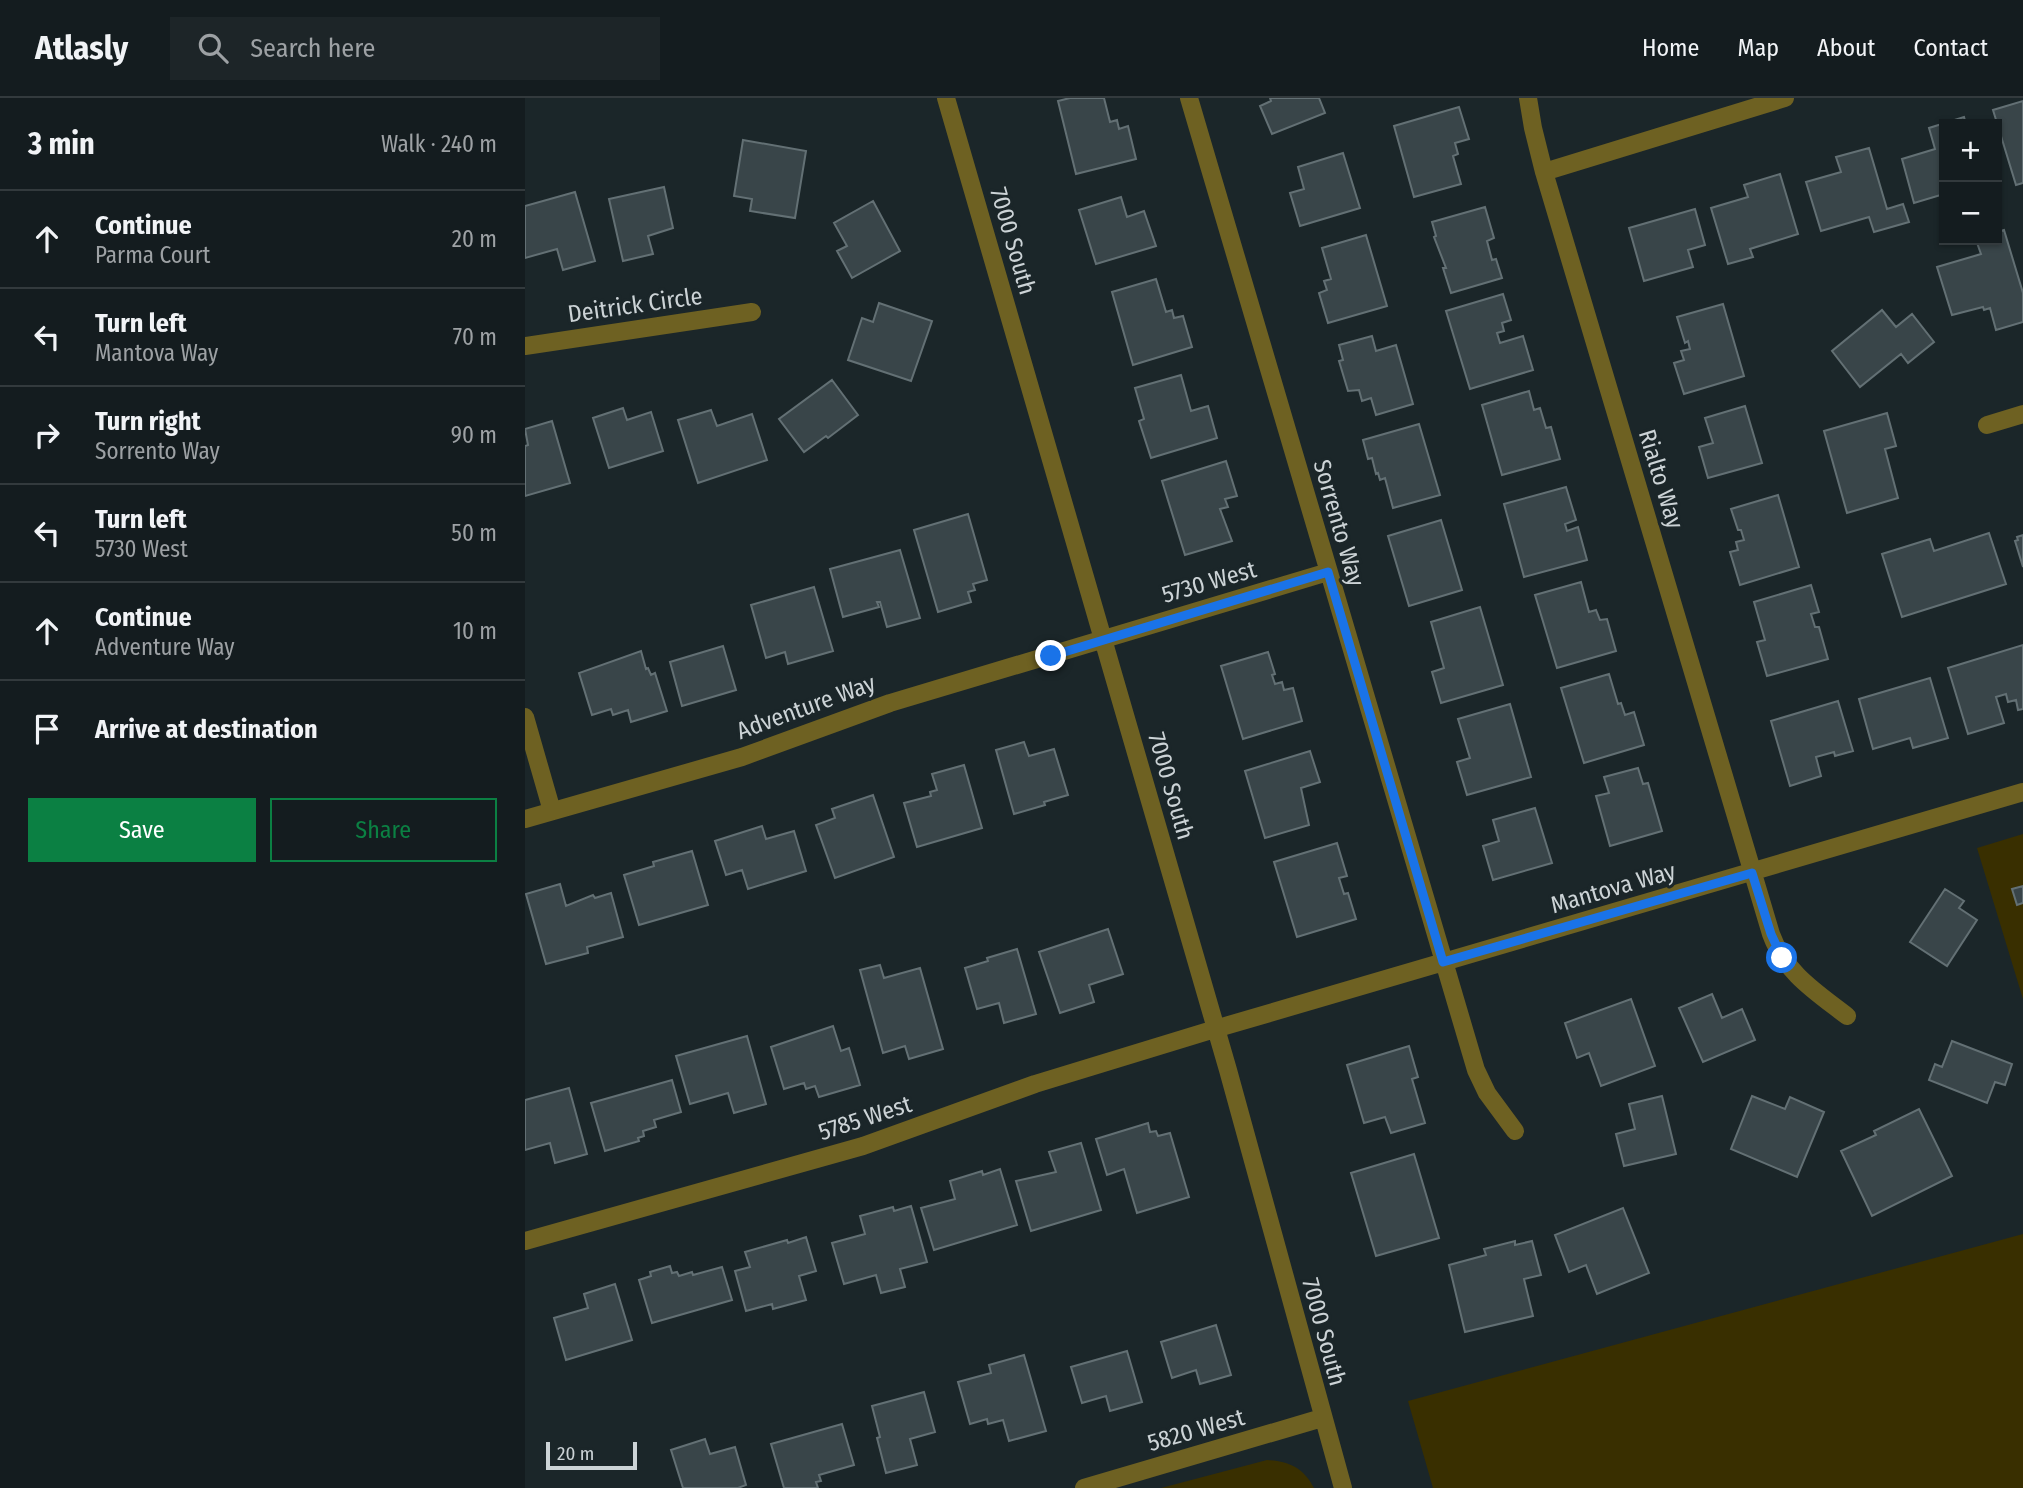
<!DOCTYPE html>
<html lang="en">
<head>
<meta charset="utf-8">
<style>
	:root { --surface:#141c1f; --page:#1d2528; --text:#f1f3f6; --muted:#9da1a4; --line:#333a3d; --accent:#0b8043 }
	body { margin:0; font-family:"Fira Sans Condensed",sans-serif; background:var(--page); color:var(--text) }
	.controls { position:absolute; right:21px; top:21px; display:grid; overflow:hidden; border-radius:0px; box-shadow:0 2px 5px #0004 }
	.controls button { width:63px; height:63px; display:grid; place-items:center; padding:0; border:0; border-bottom:2px solid var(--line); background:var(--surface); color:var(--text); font:35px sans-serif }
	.scale { position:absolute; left:21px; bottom:18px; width:91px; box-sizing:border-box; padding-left:7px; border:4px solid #ccd3d6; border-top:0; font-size:19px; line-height:24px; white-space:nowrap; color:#ccd3d6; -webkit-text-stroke:5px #1b2629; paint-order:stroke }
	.stop { position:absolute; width:21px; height:21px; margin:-16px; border:5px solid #1a73e8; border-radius:50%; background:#fff }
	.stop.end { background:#1a73e8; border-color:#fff; box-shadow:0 2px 7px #0008 }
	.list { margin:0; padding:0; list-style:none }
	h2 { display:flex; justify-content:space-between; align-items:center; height:91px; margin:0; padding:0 28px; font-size:30px }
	h2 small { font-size:23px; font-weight:400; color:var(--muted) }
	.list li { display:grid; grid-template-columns:46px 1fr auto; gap:21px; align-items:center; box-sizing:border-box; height:98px; padding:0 28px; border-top:2px solid var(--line) }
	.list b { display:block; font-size:26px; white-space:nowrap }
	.list p { margin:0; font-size:23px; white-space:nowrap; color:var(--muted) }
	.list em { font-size:23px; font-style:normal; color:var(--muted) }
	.actions { display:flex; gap:14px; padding:21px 28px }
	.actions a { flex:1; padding:16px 0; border:2px solid var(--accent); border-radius:0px; text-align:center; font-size:24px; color:var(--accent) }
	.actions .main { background:var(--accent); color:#fff }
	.icon { flex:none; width:38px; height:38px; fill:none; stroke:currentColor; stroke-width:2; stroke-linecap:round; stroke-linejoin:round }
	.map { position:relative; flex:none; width:1498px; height:1390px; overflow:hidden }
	header { display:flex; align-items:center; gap:42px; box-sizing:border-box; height:98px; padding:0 35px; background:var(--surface); border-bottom:2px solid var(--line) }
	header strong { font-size:33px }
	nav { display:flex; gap:38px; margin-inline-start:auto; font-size:24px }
	.search { width:490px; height:63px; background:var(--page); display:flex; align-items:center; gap:18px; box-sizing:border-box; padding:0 24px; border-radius:0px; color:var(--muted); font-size:26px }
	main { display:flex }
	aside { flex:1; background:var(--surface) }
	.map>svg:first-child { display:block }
	.green { fill:#392f00 }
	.building { fill:#394549; stroke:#637074; stroke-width:2 }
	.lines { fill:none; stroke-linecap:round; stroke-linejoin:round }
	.minor { stroke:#6e6122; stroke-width:18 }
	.route { stroke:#1a73e8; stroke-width:9 }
	.labels { text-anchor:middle; stroke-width:6; stroke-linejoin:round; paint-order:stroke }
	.street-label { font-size:24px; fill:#ccd3d6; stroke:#1b2629 }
</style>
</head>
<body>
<header>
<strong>Atlasly</strong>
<div class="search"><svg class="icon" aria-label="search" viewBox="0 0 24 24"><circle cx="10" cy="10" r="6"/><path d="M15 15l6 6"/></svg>Search here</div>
<nav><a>Home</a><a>Map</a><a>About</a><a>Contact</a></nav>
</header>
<main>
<aside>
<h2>3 min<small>Walk · 240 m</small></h2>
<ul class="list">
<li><svg class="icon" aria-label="ahead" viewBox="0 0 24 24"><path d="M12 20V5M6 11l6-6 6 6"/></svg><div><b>Continue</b><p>Parma Court</p></div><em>20 m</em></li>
<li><svg class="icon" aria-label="left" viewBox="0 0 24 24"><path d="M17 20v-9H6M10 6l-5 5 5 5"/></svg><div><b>Turn left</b><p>Mantova Way</p></div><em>70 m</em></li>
<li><svg class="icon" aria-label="right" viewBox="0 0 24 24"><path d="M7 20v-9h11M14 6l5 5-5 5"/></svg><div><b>Turn right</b><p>Sorrento Way</p></div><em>90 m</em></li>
<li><svg class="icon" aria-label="left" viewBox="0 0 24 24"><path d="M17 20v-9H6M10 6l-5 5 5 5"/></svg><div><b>Turn left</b><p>5730 West</p></div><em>50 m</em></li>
<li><svg class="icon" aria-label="ahead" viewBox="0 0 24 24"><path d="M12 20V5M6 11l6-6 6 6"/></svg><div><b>Continue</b><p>Adventure Way</p></div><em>10 m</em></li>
<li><svg class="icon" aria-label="arrive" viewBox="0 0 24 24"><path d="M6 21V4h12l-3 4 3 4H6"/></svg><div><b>Arrive at destination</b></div></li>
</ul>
<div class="actions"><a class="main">Save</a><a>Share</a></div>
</aside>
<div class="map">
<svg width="1498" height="1390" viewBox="0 0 1498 1390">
	<rect width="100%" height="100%" fill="#1b2629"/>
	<path class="green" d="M1498,736V901L1452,750Z
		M1498,1136V1390H908L883,1303Z
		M742,1362C764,1363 779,1370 789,1390H636Z"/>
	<path class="building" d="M545,0H579L585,24L592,22L594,31L603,28L611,61L551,76L533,3Z
		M745,0H794L800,15L747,36L735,8L746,3Z
		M1498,3V85L1491,87L1468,12Z
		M934,9L944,41L930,45L933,56L928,58L936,86L889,99L869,28Z
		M1439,19L1441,26H1419V96L1389,105L1377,61L1410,51L1404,30Z
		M218,42L281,53L270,120L225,113L227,101L209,98Z
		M1344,50L1362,111L1378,106L1384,124L1349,134L1344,119L1296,133L1281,84L1316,74L1311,59Z
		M818,55L835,110L775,128L765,95L779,91L773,69Z
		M1255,76L1273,136L1225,151L1228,159L1203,166L1186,110L1223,99L1219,87Z
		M139,89L148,130L123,138L128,156L98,163L84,101Z
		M50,94L70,163L38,172L32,151L0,160V108Z
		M596,99L602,119L619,113L631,148L571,166L554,112Z
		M348,103L375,153L327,180L312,153L322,148L309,125Z
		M960,109L969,140L962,143L967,162L971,161L977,180L926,195L918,170H921L909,139L911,138L907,124Z
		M1170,111L1180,147L1163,152L1168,169L1119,183L1104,130Z
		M1479,132L1498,195V224L1471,232L1465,210L1459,212L1458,209L1427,217L1412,169L1456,156L1451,142H1472V134Z
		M841,137L862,208L803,225L794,195L802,192L799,183L806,181L797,150Z
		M631,181L641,214L647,212L649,220L658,218L667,249L608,267L587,194Z
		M978,196L986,222L977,225L979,233L972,235L975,245L998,238L1008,272L945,291L921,213Z
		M354,205L407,223L386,283L323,262L337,220L348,224Z
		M1198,206L1219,278L1159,296L1149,265L1159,262L1156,253L1165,251L1163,243L1160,245L1152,219Z
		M1357,212L1371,229L1387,216L1409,244L1383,265L1376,256L1335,289L1307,253Z
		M847,238L851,253L871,247L888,306L851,317L846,300L837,303L834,292L823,293L814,263L818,262L814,247Z
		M656,277L666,313L683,308L692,340L626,360L614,323L619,321L610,290Z
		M307,282L333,317L303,340L301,338L279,354L254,321Z
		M1004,293L1009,312L1015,310L1021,330L1026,329L1035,361L977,377L957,307Z
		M1220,308L1237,365L1183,380L1174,349L1188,345L1180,320Z
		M98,310L102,322L126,314L138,353L84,370L68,320Z
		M186,312L192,328L227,316L242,362L173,385L153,322Z
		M1362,315L1371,348L1360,351L1373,400L1322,415L1299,333Z
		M27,323L45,385L0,398V348L3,347L0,331Z
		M894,326L915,397L868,410L860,380L855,382L853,375L851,376L847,360L843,361L838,342Z
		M701,363L712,398L700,401L703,409L695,411L707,443L660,457L637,383Z
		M1041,389L1051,422L1040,426L1042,433L1053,429L1062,462L999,479L979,406Z
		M1253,397L1274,469L1215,487L1205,454L1213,452L1211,444L1219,442L1216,432H1213L1206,411Z
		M443,416L462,482L448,486L450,492L443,494L446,504L413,514L389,432Z
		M916,422L937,492L884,508L863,438Z
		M1464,435L1481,486L1377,519L1357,456L1405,441L1409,453Z
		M1498,437V469L1490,443L1493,442L1492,439Z
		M375,452L395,520L362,529L355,504H352L354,509L318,519L305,471Z
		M1056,484L1064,514L1071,512L1075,522L1082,521L1091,553L1032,570L1010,497Z
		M1286,487L1294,514L1286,516L1290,529H1294L1303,561L1242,578L1232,544L1240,542L1229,504Z
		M289,489L308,553L263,566L260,554L241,560L226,507Z
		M955,509L978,587L916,605L907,574L919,570L906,524Z
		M1498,547V611L1493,612L1491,602L1483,604L1481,596L1471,599L1479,625L1443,636L1423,570Z
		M198,548L211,592L157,608L145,564Z
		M116,553L121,571L123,570L126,577L130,575L142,613L106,624L103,612L88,617L86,611L67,617L54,575Z
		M743,554L750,576L747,577L750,586L757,584L759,592L768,590L777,623L718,641L696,568Z
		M1084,576L1093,606L1096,605L1100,617L1109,614L1119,647L1059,665L1036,590Z
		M1405,580L1423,640L1388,650L1385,640L1348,651L1334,601Z
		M1313,603L1328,653L1310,658L1309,654L1291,659L1296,678L1265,688L1246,623Z
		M985,606L1006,679L942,697L932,664L945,660L933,621Z
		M499,644L504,658L529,651L543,697L519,704L520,707L489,716L471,652Z
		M785,653L795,684L776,690L784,727L740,740L720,673Z
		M439,667L457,730L392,749L379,705L406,698L405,694L412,692L407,676Z
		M1113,670L1118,686L1123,685L1137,733L1085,748L1071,698L1084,695L1079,679Z
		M348,697L369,759L310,780L291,727L310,720L307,711Z
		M1010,710L1027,765L968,782L958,748L974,743L968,722Z
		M237,728L241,741L269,733L281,773L223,791L217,772L201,777L190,743Z
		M812,745L822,778L814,780L819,796L823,795L831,821L772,839L749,764Z
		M167,753L183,807L114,827L99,777L129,768L128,764Z
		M35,786L41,808L68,797L70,800L86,795L98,839L62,849L63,855L21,866L1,796Z
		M1498,788V805L1492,807L1487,791Z
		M1420,791L1439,803L1434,810L1452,822L1422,868L1385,844Z
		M583,831L598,876L564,887L569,904L535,915L514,854Z
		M492,851L511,916L479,925L474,905L452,911L440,870L463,863L462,860Z
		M355,867L359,880L395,870L418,951L384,961L380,948L358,955L335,872Z
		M1187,896L1197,920L1217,911L1230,942L1178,964L1154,910Z
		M1106,901L1130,968L1076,988L1064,955L1052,960L1040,925Z
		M308,928L316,953L324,950L335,987L294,999L290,988L281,991L279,985L259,991L246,949Z
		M222,938L241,1006L209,1015L203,995L165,1006L151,958Z
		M1427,943L1487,966L1480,987L1470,984L1462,1005L1404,982L1410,966L1417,969Z
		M884,948L893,979L887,981L900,1025L866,1035L860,1019L839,1025L822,967Z
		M147,982L156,1014L129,1022L131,1029L118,1033L119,1038L113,1040L114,1043L80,1053L66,1005Z
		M44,990L62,1056L30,1065L25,1045L0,1052V1002Z
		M1137,998L1151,1056L1099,1068L1091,1036L1110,1031L1104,1006Z
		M1227,998L1260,1011L1265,999L1299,1014L1272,1079L1206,1051Z
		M1394,1011L1427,1078L1347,1118L1316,1053L1351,1037L1349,1033Z
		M623,1025L625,1034L631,1033L633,1038L645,1035L664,1099L612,1115L599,1071L582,1077L571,1041Z
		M556,1045L576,1112L506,1133L491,1083L531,1074L524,1054Z
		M889,1056L914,1140L851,1158L826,1075Z
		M475,1071L492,1127L409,1152L396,1110L430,1101L425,1083L457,1073L458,1077Z
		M386,1108L402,1164L375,1171L380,1189L356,1195L351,1177L319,1186L307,1145L340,1136L335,1118L368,1109L369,1113Z
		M1098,1110L1124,1175L1072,1196L1061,1167L1044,1174L1030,1137Z
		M281,1139L291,1173L274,1178L281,1202L248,1211L247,1206L221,1213L210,1173L225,1169L220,1154L262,1142L263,1145Z
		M990,1143V1147L1007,1143L1016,1177L999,1181L1008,1218L940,1234L924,1167L961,1157L959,1151Z
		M145,1168L147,1175L152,1174L154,1178L167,1174L168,1177L197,1169L207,1202L127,1225L114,1182L126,1178L125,1174Z
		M90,1186L107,1242L41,1262L29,1220L63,1210L59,1196Z
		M691,1227L706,1277L675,1286L671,1272L647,1280L636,1244Z
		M602,1253L617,1304L585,1313L581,1298L557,1305L546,1269Z
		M499,1257L521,1333L484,1343L478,1322L463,1326L462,1321L445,1326L433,1284L466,1275L464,1267Z
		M399,1294L410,1334L385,1341L392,1367L361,1375L352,1340L355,1339L347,1308Z
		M317,1326L329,1367L294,1377L296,1383L291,1384L293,1390H259L246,1346Z
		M180,1341L185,1356L210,1349L221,1387L213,1390H158L146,1352Z"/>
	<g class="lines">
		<path class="minor" d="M421,0L703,972L818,1390
			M664,0L951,972L962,995L990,1033
			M1003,0L1008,30L1019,74L1246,836C1260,875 1291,894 1322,918
			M1019,74L1260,0
			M0,248L227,214
			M1462,327L1498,316
			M0,619L27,713
			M0,721L217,659L365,605L803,474
			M0,1143L338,1048L510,986L690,931L1498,694
			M559,1390L797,1320"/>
	</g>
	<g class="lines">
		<path class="route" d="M526,558L803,474L918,864L1227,775L1246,836L1257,860"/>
	</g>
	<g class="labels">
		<g class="street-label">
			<text transform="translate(488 143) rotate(74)" y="8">7000 South</text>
			<text transform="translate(110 207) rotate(-8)" y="8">Deitrick Circle</text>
			<text transform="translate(1136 381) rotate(73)" y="8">Rialto Way</text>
			<text transform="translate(814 425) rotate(74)" y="8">Sorrento Way</text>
			<text transform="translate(684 484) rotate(-16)" y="8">5730 West</text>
			<text transform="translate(281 609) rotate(-20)" y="8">Adventure Way</text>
			<text transform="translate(646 688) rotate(74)" y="8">7000 South</text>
			<text transform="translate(1088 790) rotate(-16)" y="8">Mantova Way</text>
			<text transform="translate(340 1020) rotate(-18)" y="8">5785 West</text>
			<text transform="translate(799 1234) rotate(75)" y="8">7000 South</text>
			<text transform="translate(671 1332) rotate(-16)" y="8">5820 West</text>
		</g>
	</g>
</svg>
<div class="controls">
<button>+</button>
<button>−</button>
</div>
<div class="scale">20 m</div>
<div class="stop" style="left:1257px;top:860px"></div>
<div class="stop end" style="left:526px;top:558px"></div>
</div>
</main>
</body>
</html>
